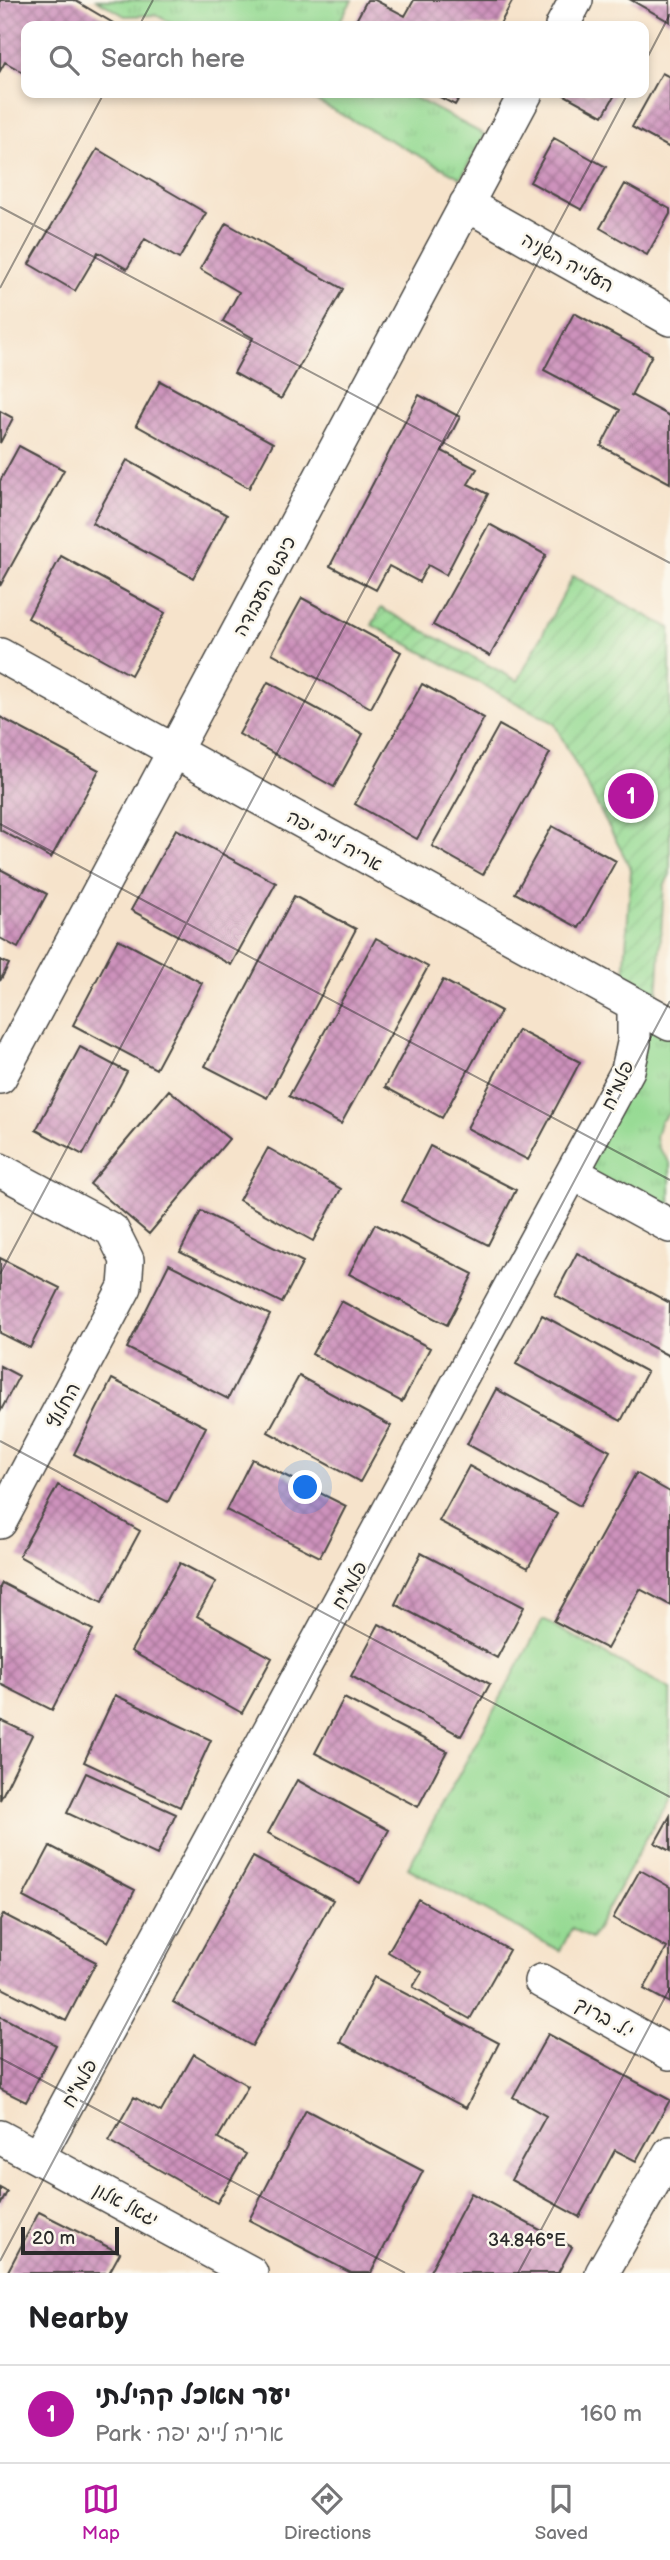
<!DOCTYPE html>
<html lang="en">
<head>
<meta charset="utf-8">
<style>
	:root { --surface:#fff; --page:#f6f6f6; --text:#202124; --muted:#757577; --line:#e0e0e0; --accent:#b5179e }
	body { margin:0; font-family:"Balsamiq Sans","Playpen Sans Hebrew",sans-serif; background:var(--page); color:var(--text) }
	.scale { position:absolute; left:21px; bottom:18px; width:98px; box-sizing:border-box; padding-left:7px; border:4px solid #2b2b2b; border-top:0; font-size:19px; line-height:24px; white-space:nowrap; color:#2b2b2b; -webkit-text-stroke:5px #fbf7ec; paint-order:stroke }
	.you { position:absolute; left:306px; top:1488px; width:24px; height:24px; margin:-18px; border:5px solid #fff; border-radius:50%; background:#1a73e8; box-shadow:0 0 0 10px #1a73e833 }
	.badge { display:grid; place-items:center; width:46px; height:46px; border-radius:50%; background:var(--accent); color:#fff; font-size:23px; font-weight:700 }
	.pin { position:absolute; translate:-50% -50%; border:4px solid #fff; box-shadow:0 2px 7px #0006 }
	.list { margin:0; padding:0; list-style:none }
	h2 { display:flex; justify-content:space-between; align-items:center; height:91px; margin:0; padding:0 28px; font-size:30px }
	h2 small { font-size:23px; font-weight:400; color:var(--muted) }
	.list li { display:grid; grid-template-columns:46px 1fr auto; gap:21px; align-items:center; box-sizing:border-box; height:98px; padding:0 28px; border-top:2px solid var(--line) }
	.list b { display:block; font-size:26px; white-space:nowrap }
	.list p { margin:0; font-size:23px; white-space:nowrap; color:var(--muted) }
	.list em { font-size:23px; font-style:normal; color:var(--muted) }
	.icon { flex:none; width:38px; height:38px; fill:none; stroke:currentColor; stroke-width:2; stroke-linecap:round; stroke-linejoin:round }
	.map { position:relative; flex:none; width:670px; height:2273px; overflow:hidden }
	.search { position:absolute; background:var(--surface); box-shadow:0 4px 10px #0003; left:21px; right:21px; top:21px; height:77px; display:flex; align-items:center; gap:18px; box-sizing:border-box; padding:0 24px; border-radius:14px; color:var(--muted); font-size:26px }
	.sheet { height:189px; background:var(--surface) }
	nav { display:flex; justify-content:space-around; align-items:center; box-sizing:border-box; height:98px; border-top:2px solid var(--line); background:var(--surface); font-size:19px; color:var(--muted) }
	nav a { display:grid; justify-items:center; gap:4px }
	nav .on { color:var(--accent) }
	.map>svg:first-child { display:block }
	.park { fill:url(#park-tufts); stroke:#60825f; stroke-width:2 }
	.garden { fill:url(#garden-furrows); stroke:#60825f; stroke-width:2 }
	.building { fill:url(#building-cross-hatch) }
	.lines { fill:none; stroke-linecap:round; stroke-linejoin:round }
	.street-casing { stroke:#494743; stroke-width:36 }
	.street { stroke:#fff; stroke-width:33 }
	.ticks { fill:none; stroke:#2b2b2b; stroke-width:2; stroke-opacity:0.45 }
	.labels { text-anchor:middle; stroke-width:5; stroke-linejoin:round; paint-order:stroke }
	.street-label { font-size:19px; fill:#2b2b2b; stroke:#fbf7ec }
	.ticks-label { font-size:18px; text-anchor:middle; fill:#2b2b2b; stroke:#fbf7ec; stroke-width:5; stroke-linejoin:round; paint-order:stroke }
</style>
</head>
<body>
<div class="map">
<svg width="670" height="2273" viewBox="0 0 670 2273">
	<defs>
		<pattern id="park-tufts" width="24" height="20" patternUnits="userSpaceOnUse" patternTransform="scale(1.75)"><rect width="24" height="20" fill="#95da93"/><path d="M3 7l-1-3M5 7V3M7 7l1-3M15 17l-1-3M17 17v-4M19 17l1-3" fill="none" stroke="#81bb7f"/></pattern>
		<pattern id="garden-furrows" width="10" height="10" patternUnits="userSpaceOnUse" patternTransform="scale(1.75)"><rect width="10" height="10" fill="#95da93"/><path d="M-1 1l2-2M0 10L10 0M9 11l2-2" fill="none" stroke="#81bb7f"/></pattern>
		<pattern id="building-cross-hatch" width="8" height="8" patternUnits="userSpaceOnUse" patternTransform="scale(1.75)"><rect width="8" height="8" fill="#cd92bc"/><path d="M0 0l8 8M0 8l8-8" fill="none" stroke="#a77799"/></pattern>
	</defs>
	<rect width="100%" height="100%" fill="#fbf7ec"/>
	<filter id="ink" filterUnits="userSpaceOnUse"><feTurbulence type="fractalNoise" baseFrequency=".0143" numOctaves="2"/><feDisplacementMap in="SourceGraphic" scale="14" xChannelSelector="R" yChannelSelector="G"/><feConvolveMatrix kernelMatrix="1 2 1 2 8 2 1 2 1" color-interpolation-filters="sRGB"/></filter>
	<filter id="wash" filterUnits="userSpaceOnUse"><feTurbulence type="fractalNoise" baseFrequency=".00686" numOctaves="4" result="noise"/><feDisplacementMap in="SourceGraphic" scale="28" xChannelSelector="R" yChannelSelector="G"/><feGaussianBlur stdDeviation="1.57" result="paint"/><feColorMatrix in="noise" values="0 0 0 0 0 0 0 0 0 0 0 0 0 0 0 0 0 1.4 0 .05"/><feComposite in="paint" operator="in"/></filter>
	<g filter="url(#wash)">
		<rect width="100%" height="100%" fill="#f6e3cb"/>
		<path class="park" d="M97,0H352L337,26H177L156,15L125,16Z
			M301,93H406L485,135L461,178Z
			M656,1016L670,1024V1112L660,1122L656,1137L658,1147L670,1163V1226L573,1173Z
			M543,1620L670,1689V1795L591,1939L572,1928L560,1951L408,1868Z"/>
		<path class="garden" d="M573,576L670,628V874L664,886L657,999L624,980L631,869L554,723L372,625L381,608L518,681Z"/>
		<g id="blocks">
			<path class="building" d="M0,0H74L113,23L112,26H26V74L5,62L0,71Z
				M367,0H375L405,16L414,0H513L499,26H353Z
				M631,0H670V22Z
				M662,73L670,77V148L632,127Z
				M432,93H462L455,105Z
				M561,93H616L603,116Z
				M554,138L606,167L582,210L530,182Z
				M97,149L206,213L179,259L145,239L127,269L98,252L75,291L29,264Z
				M625,184L670,209V214L647,255L600,228Z
				M226,223L343,289L281,399L234,373L253,338L223,321L239,292L200,269Z
				M574,313L652,355L631,395L670,416V483L601,446L620,410L544,370Z
				M160,381L273,443L249,488L136,425Z
				M419,395L460,417L442,451L477,469L468,484L488,494L446,575L428,565L419,582L389,566L376,590L330,566Z
				M0,411L13,418L0,443Z
				M19,446L64,470L0,586V481Z
				M127,460L227,515L193,578L92,523Z
				M489,524L546,555L490,656L433,625Z
				M61,556L165,613L131,675L28,618Z
				M302,598L401,652L371,708L272,653Z
				M268,682L363,734L334,787L239,734Z
				M422,684L484,718L417,839L355,804Z
				M0,717L99,770L51,858L0,830Z
				M499,725L550,753L483,875L432,846Z
				M552,826L616,861L579,928L515,893Z
				M176,829L276,883L231,965L131,910Z
				M0,869L47,894L18,948L0,938Z
				M294,896L356,929L267,1098L205,1066Z
				M376,938L428,967L341,1124L289,1096Z
				M118,939L202,983L156,1069L73,1025Z
				M0,960L9,964L0,981Z
				M443,980L501,1011L442,1118L385,1087Z
				M518,1030L580,1062L528,1160L467,1128Z
				M80,1047L127,1072L83,1155L36,1130Z
				M169,1090L229,1139L149,1234L90,1184Z
				M430,1146L516,1190L488,1245L402,1201Z
				M268,1148L341,1189L313,1241L239,1200Z
				M201,1211L303,1262L282,1303L180,1252Z
				M375,1224L473,1274L447,1325L349,1274Z
				M577,1253L670,1303L669,1356L555,1295Z
				M0,1258L60,1288L30,1348L0,1333Z
				M169,1264L270,1315L228,1399L127,1348Z
				M341,1301L430,1348L402,1402L312,1354Z
				M542,1315L647,1372L621,1421L516,1364Z
				M0,1366L19,1376L0,1412Z
				M299,1376L391,1426L360,1482L268,1432Z
				M112,1379L206,1427L168,1502L74,1454Z
				M496,1389L610,1451L580,1506L467,1444Z
				M252,1459L346,1506L320,1557L226,1510Z
				M469,1466L557,1514L528,1568L439,1521Z
				M636,1473L670,1492V1605L640,1589L607,1649L554,1621Z
				M58,1485L140,1531L102,1602L19,1556Z
				M421,1553L524,1607L497,1658L395,1604Z
				M180,1563L216,1582L197,1616L272,1658L242,1713L131,1651Z
				M2,1583L93,1630L52,1710L0,1684V1587Z
				M379,1624L490,1684L461,1736L351,1676Z
				M115,1695L211,1740L180,1807L84,1762Z
				M344,1698L447,1751L418,1807L315,1753Z
				M0,1720L32,1735L0,1800Z
				M86,1773L176,1814L157,1855L67,1813Z
				M297,1780L389,1830L360,1883L268,1833Z
				M670,1816V1851L655,1843Z
				M50,1846L135,1890L108,1942L23,1897Z
				M253,1857L333,1900L252,2046L173,2002Z
				M640,1870L670,1887V2003L644,1989L667,1948L613,1918Z
				M418,1899L509,1950L470,2019L413,1987L422,1972L388,1952Z
				M3,1914L96,1962L66,2021L0,1987V1920Z
				M374,1977L499,2043L466,2108L340,2042Z
				M0,2016L56,2045L26,2102L0,2089Z
				M548,2034L670,2100L636,2161L615,2150L579,2217L511,2180L546,2116L513,2097Z
				M194,2054L248,2086L218,2138L246,2154L217,2203L109,2141L134,2097L161,2112Z
				M306,2110L423,2171L371,2273H351L249,2220Z
				M0,2188L7,2192L0,2206Z
				M471,2193L572,2247L558,2273H429Z
				M39,2212L120,2253L109,2273H7Z"/>
		</g>
	</g>
	<g filter="url(#ink)">
		<use href="#blocks" fill-opacity="0" stroke="#494743" stroke-width="2"/>
		<g class="lines">
			<defs>
				<path id="street" d="M562,26L576,0
					M466,204L670,319
					M0,655L670,1024
					M0,1077L526,93
					M0,1170L112,1230L127,1260L125,1287L0,1522
					M573,1173L670,1226
					M541,1981L670,2053
					M0,2137L251,2273
					M38,2157L628,1070L634,1043V1004
					M602,2273L670,2153"/>
			</defs>
			<use href="#street" class="street-casing"/>
			<use href="#street" class="street"/>
		</g>
	</g>
	<path class="ticks" d="M139,26L153,0M644,64L670,14M0,207L670,563M0,288L104,93M0,824L670,1180M0,1274L628,93M0,1441L670,1797M0,2058L405,2273M0,2261L670,1001M518,2273L670,1988"/>
	<g class="labels">
		<g class="street-label">
			<text transform="translate(568 262) rotate(29)" y="7">העלייה השניה</text>
			<text transform="translate(264 586) rotate(-62)" y="7">כיבוש העבודה</text>
			<text transform="translate(335 840) rotate(29)" y="7">אריה לייב יפה</text>
			<text transform="translate(617 1085) rotate(-66)" y="7">פלמ"ח</text>
			<text transform="translate(63 1405) rotate(-62)" y="7">החלוץ</text>
			<text transform="translate(349 1585) rotate(-61)" y="7">פלמ"ח</text>
			<text transform="translate(605 2017) rotate(29)" y="7">י.ל. ברוך</text>
			<text transform="translate(79 2083) rotate(-61)" y="7">פלמ"ח</text>
			<text transform="translate(126 2204) rotate(28)" y="7">יגאל אלון</text>
		</g>
	</g>
	<g class="ticks-label">
		<text x="527" y="2246">34.846°E</text>
	</g>
</svg>
<div class="scale">20 m</div>
<div class="you"></div>
<div class="pin badge" style="left:631px;top:796px">1</div>
<div class="search"><svg class="icon" aria-label="search" viewBox="0 0 24 24"><circle cx="10" cy="10" r="6"/><path d="M15 15l6 6"/></svg>Search here</div>
</div>
<section class="sheet">
<h2>Nearby<small></small></h2>
<ul class="list">
<li><span class="badge">1</span><div><b>יער מאכל קהילתי</b><p>Park · אריה לייב יפה</p></div><em>160 m</em></li>
</ul>
</section>
<nav>
<a class="on"><svg class="icon" aria-label="map" viewBox="0 0 24 24"><path d="M3 6l6-2 6 2 6-2v14l-6 2-6-2-6 2zM9 4v14M15 6v14"/></svg>Map</a>
<a><svg class="icon" aria-label="directions" viewBox="0 0 24 24"><path d="M12 3l9 9-9 9-9-9zM9 14v-3h6M13 9l2 2-2 2"/></svg>Directions</a>
<a><svg class="icon" aria-label="saved" viewBox="0 0 24 24"><path d="M7 4h10v16l-5-4-5 4z"/></svg>Saved</a>
</nav>
</body>
</html>
